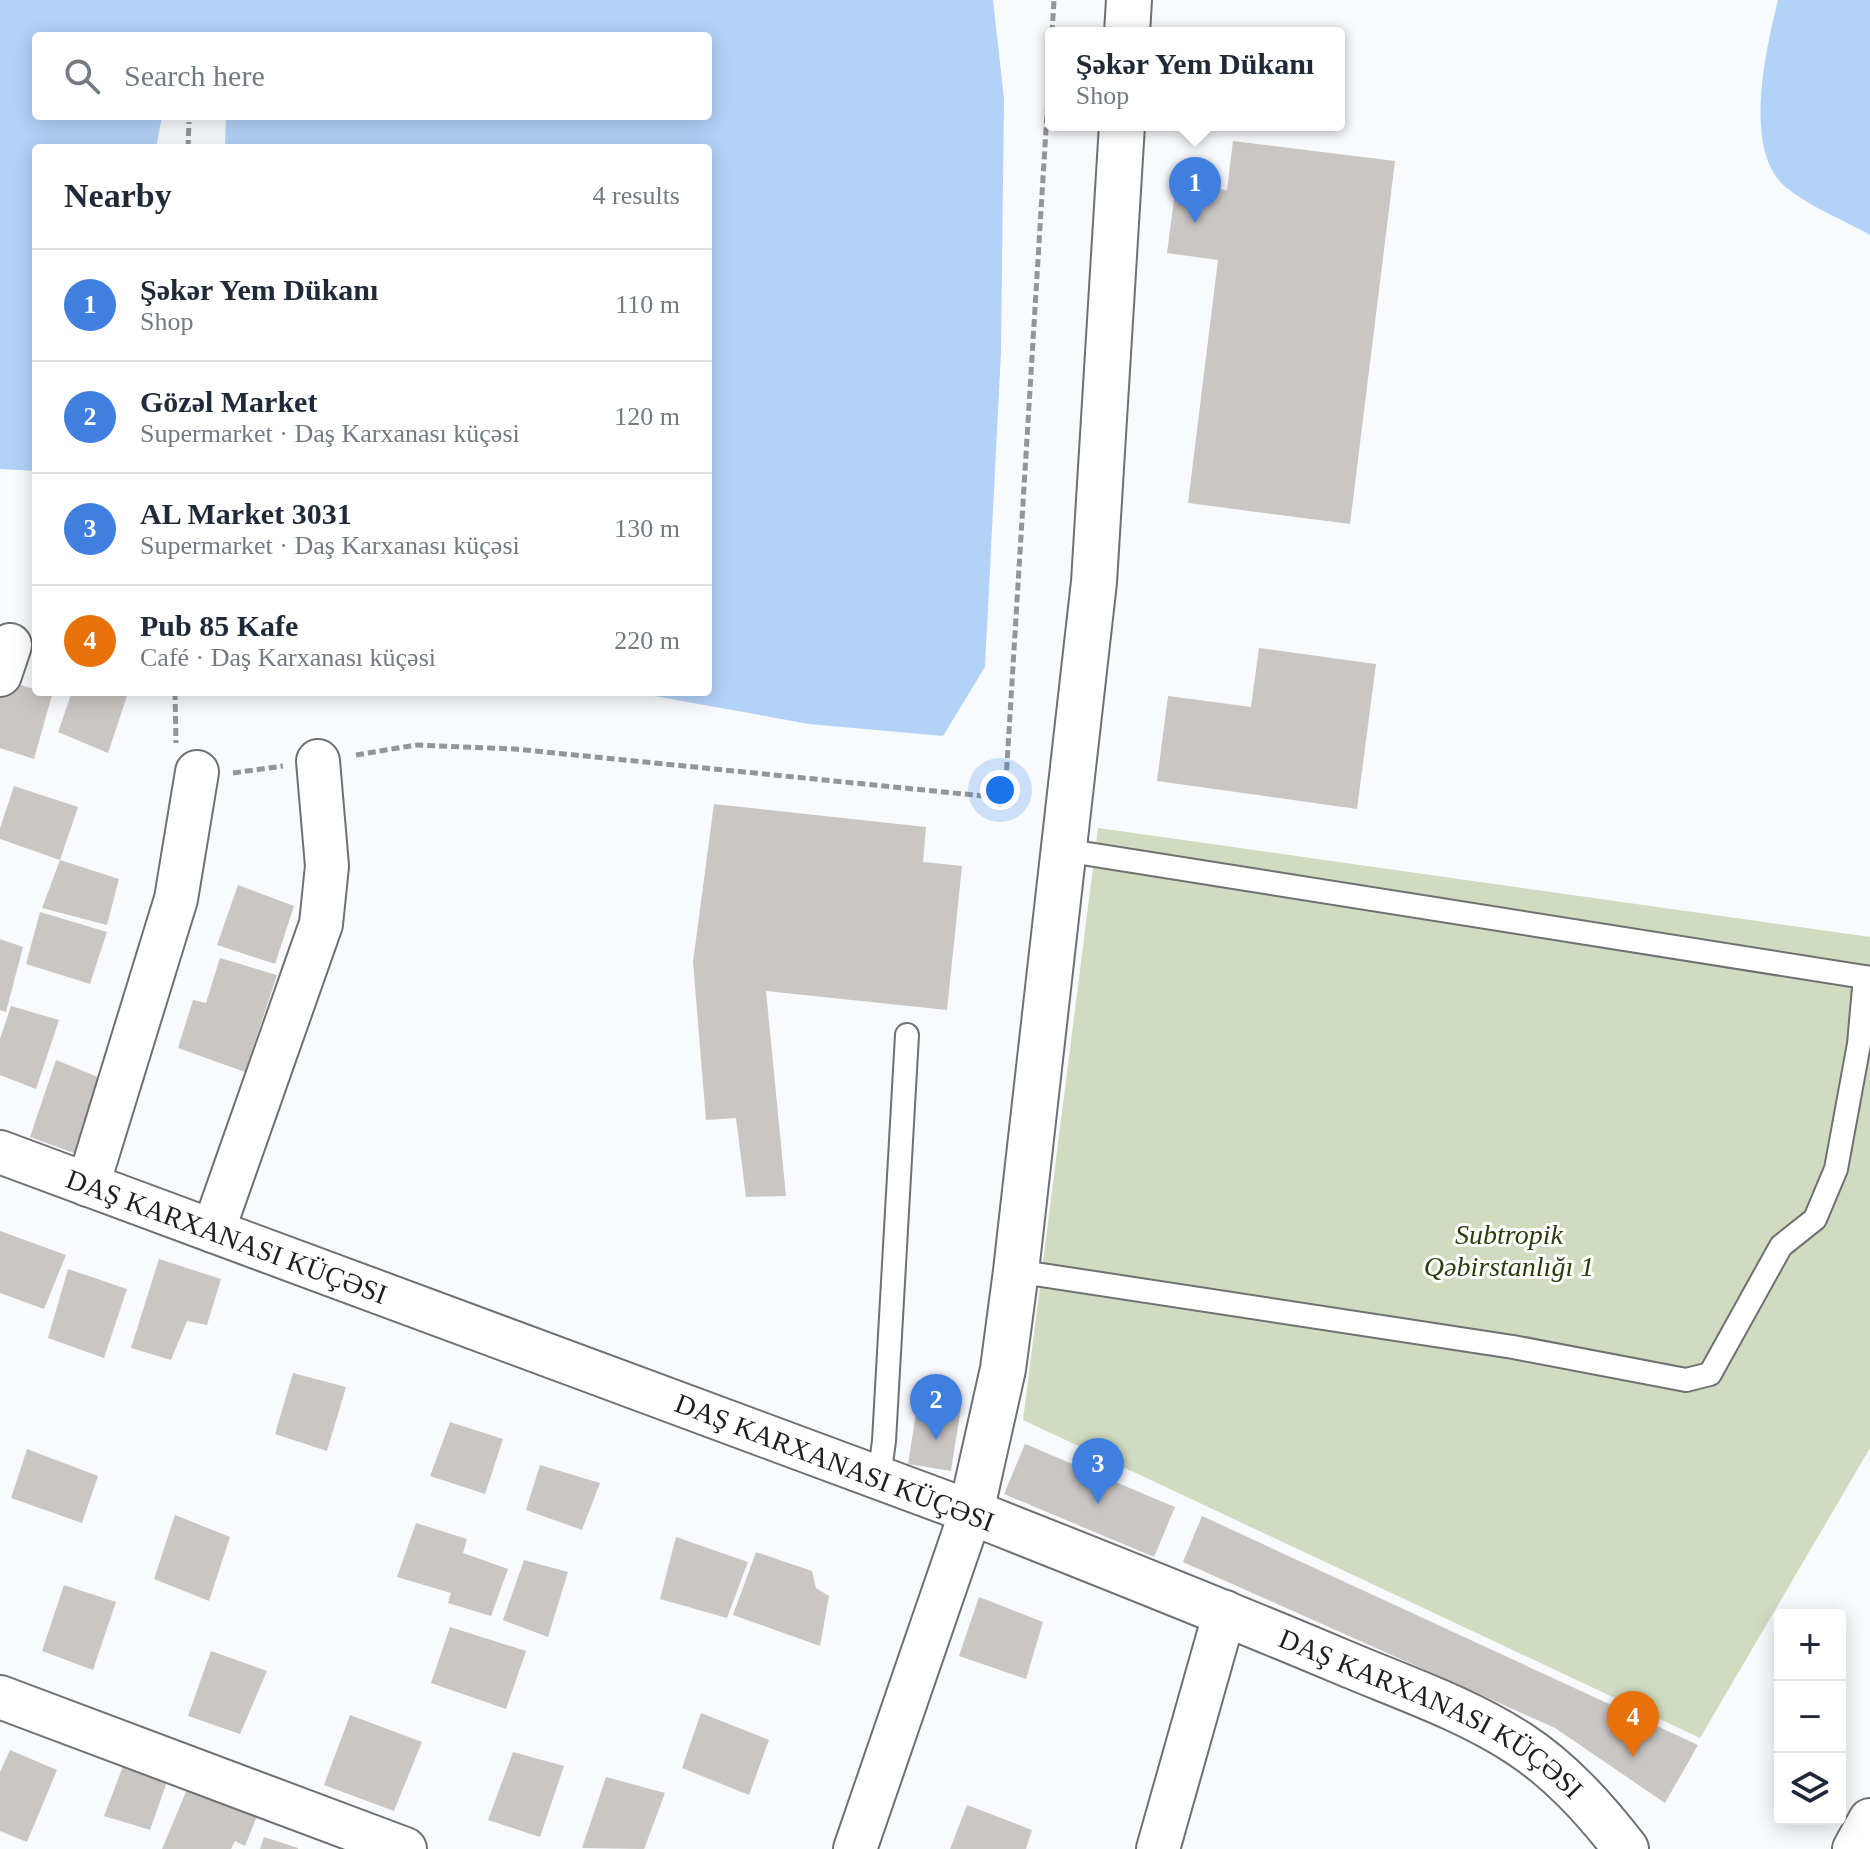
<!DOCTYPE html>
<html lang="en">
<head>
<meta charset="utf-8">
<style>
	:root { --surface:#fff; --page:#f2f2f3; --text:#1f2937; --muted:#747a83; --line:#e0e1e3; --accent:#b45309 }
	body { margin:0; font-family:"Times New Roman",serif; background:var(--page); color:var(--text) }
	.controls { position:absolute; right:24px; bottom:24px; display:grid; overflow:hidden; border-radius:8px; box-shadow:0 4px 20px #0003 }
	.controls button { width:72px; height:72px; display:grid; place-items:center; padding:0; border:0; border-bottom:2px solid var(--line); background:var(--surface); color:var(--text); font:40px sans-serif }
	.you { position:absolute; left:1000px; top:790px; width:28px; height:28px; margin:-20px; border:6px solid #fff; border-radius:50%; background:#1a73e8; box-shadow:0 0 0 12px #1a73e833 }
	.badge { display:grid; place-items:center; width:52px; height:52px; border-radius:50%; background:var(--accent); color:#fff; font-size:26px; font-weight:700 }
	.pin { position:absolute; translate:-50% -66px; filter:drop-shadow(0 2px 4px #0008) }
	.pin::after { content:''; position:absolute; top:42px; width:28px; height:24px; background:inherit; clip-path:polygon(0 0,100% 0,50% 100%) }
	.popup { position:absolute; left:1045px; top:27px; width:300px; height:104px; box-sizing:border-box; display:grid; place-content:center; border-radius:8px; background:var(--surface); filter:drop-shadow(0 2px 6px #0005); font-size:26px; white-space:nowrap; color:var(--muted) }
	.popup b { font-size:30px; color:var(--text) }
	.popup::after { content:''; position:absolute; left:50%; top:100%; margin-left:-16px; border:16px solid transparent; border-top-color:var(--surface) }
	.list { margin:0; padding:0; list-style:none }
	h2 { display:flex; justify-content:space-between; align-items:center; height:104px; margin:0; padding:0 32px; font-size:34px }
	h2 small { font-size:26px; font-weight:400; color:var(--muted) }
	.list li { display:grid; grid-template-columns:52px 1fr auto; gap:24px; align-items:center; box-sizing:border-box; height:112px; padding:0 32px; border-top:2px solid var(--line) }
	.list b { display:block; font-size:30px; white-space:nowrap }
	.list p { margin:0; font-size:26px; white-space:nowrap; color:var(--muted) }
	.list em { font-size:26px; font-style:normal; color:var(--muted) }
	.icon { flex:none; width:44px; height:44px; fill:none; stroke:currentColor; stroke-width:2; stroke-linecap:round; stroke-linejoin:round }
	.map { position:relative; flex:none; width:1870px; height:1849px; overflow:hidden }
	.search { position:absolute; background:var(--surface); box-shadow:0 4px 20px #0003; left:32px; top:32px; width:680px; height:88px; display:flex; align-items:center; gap:20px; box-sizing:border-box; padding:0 28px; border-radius:8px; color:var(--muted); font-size:30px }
	.panel { position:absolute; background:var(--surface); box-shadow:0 4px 20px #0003; left:32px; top:144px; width:680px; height:552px; border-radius:8px }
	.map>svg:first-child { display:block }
	.green { fill:#d0dbbf }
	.water { fill:#b3d2f8 }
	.building { fill:#cac6c4 }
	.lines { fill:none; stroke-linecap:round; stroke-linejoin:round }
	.lane-casing { stroke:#6e7073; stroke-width:26 }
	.street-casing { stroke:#6e7073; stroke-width:46 }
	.secondary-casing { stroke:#6e7073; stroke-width:48 }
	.path { stroke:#949598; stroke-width:5; stroke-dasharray:8 4; stroke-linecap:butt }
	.lane { stroke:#fff; stroke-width:22 }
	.street { stroke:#fff; stroke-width:42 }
	.secondary { stroke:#fff; stroke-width:44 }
	.labels { text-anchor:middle; stroke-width:6; stroke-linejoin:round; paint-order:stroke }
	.park-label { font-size:28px; font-style:italic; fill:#2d3c0a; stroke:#fff }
	.street-label { font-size:28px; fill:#1e1f20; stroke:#fff }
</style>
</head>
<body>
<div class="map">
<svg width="1870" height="1849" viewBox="0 0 1870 1849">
	<rect width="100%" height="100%" fill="#f8fafe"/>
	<path class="green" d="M1098,828L1870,937V1448L1700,1738L1023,1420Z"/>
	<path class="water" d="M0,0H993L1004,99L1001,352L985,667L943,736L809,724L632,692H708V148H225L226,116H708V36H36V116H162L156,148H36V471L0,469Z
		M1778,0H1870V235C1844,220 1812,208 1788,189C1741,153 1766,49 1778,0Z"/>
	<path class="building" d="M1233,141L1395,161L1350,524L1188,503L1218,260L1167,253L1176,184L1227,190Z
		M1259,648L1376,664L1357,809L1157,781L1168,696L1251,707Z
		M6,680L52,695L34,759L0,748V696Z
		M72,692H116L127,696L108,753L58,732Z
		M14,786L78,807L60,860L0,839V828Z
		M714,804L926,827L923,862L962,866L947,1010L766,991L786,1196L746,1197L736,1118L706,1120L693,962Z
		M60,860L119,879L107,925L42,908Z
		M238,885L294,906L275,964L217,945Z
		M40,912L107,932L90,984L26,964Z
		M0,939L23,947L6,1012L0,1010Z
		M220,958L277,975L245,1072L178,1048L193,1000L206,1003Z
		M11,1006L59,1020L36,1089L0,1075V1039Z
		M56,1060L98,1077L74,1153L30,1137Z
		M0,1231L66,1255L44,1309L0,1293Z
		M159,1259L221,1279L207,1325L187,1321L171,1360L131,1348Z
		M68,1269L127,1289L104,1358L48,1338Z
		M293,1373L346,1387L327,1451L275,1434Z
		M918,1400L961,1407L951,1471L908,1464Z
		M450,1422L503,1439L485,1494L430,1476Z
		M1025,1444L1175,1507L1154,1557L1004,1494Z
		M27,1449L98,1476L82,1523L11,1498Z
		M540,1465L600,1483L582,1530L526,1510Z
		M175,1515L230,1537L209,1601L154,1579Z
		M1202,1516L1698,1745L1665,1803L1555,1728L1183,1562Z
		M416,1523L467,1539L463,1553L508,1569L491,1616L448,1603L451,1593L397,1577Z
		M676,1537L748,1562L727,1618L660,1599Z
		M756,1552L812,1571L816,1588L829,1596L820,1646L733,1615Z
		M524,1560L568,1572L548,1637L503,1620Z
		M64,1585L116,1602L93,1670L42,1651Z
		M979,1597L1043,1622L1026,1679L959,1656Z
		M450,1627L526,1651L506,1709L431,1683Z
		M211,1651L267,1671L240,1734L188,1716Z
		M701,1713L769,1740L749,1795L682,1768Z
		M350,1715L422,1742L394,1811L324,1785Z
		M10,1750L57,1770L27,1842L0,1831V1772Z
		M513,1752L564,1766L540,1837L488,1820Z
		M125,1761L169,1776L150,1830L104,1816Z
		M606,1777L665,1793L644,1849L582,1848Z
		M188,1787L259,1811L245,1846L235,1841L231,1849H162Z
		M967,1805L1032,1830L1026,1849H950Z
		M264,1837L298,1848V1849H260Z"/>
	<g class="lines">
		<defs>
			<path id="lane" d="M1063,850L1870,978
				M1016,1271L1513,1347L1686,1380L1710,1374L1781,1246L1815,1219L1836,1169L1859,1044L1865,977
				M879,1478L884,1441L907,1035"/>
			<g id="street">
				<path d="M0,675L10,645"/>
				<path id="s1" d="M0,1152L971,1512L855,1849"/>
				<path d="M88,1185L176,899L197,772"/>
				<path d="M213,1231L321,924L327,866L318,761"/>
				<path d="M0,1697L405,1849"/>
				<path d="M1158,1849L1225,1612"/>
				<path d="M1854,1849L1870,1820"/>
			</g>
			<g id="secondary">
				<path d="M1127,33L1129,0"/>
				<path id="s2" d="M1122,125L1094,582L1016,1271L1003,1369L971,1512C1095,1561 1219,1610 1342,1662C1401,1687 1464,1708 1518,1743C1561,1771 1595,1809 1626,1849"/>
			</g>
		</defs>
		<use href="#lane" class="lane-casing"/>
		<use href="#street" class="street-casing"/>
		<use href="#secondary" class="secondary-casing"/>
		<path class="path" d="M1052,33L1054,0
			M188,148L189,122
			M175,692L176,743
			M356,755L416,745L515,749L994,797L1006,780L1051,48
			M233,773L283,766"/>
		<use href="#lane" class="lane"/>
		<use href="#street" class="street"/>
		<use href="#secondary" class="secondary"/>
	</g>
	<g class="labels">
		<g class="park-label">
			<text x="1509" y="1244">Subtropik<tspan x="1509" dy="32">Qəbirstanlığı 1</tspan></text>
		</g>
		<g class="street-label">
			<text dy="10" stroke="none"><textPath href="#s1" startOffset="242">DAŞ KARXANASI KÜÇƏSI</textPath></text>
			<text transform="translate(835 1462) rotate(21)" y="10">DAŞ KARXANASI KÜÇƏSI</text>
			<text dy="10" stroke="none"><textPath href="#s2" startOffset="1900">DAŞ KARXANASI KÜÇƏSI</textPath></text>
		</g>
	</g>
</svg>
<div class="controls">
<button>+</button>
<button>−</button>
<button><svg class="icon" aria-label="layers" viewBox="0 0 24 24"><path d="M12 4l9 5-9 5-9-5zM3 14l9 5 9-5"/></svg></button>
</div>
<div class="you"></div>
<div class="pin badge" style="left:1195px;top:223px;background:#3f7fe0">1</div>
<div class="popup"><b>Şəkər Yem Dükanı</b>Shop</div>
<div class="pin badge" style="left:936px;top:1440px;background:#3f7fe0">2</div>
<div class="pin badge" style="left:1098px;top:1504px;background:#3f7fe0">3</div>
<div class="pin badge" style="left:1633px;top:1757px;background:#e8710a">4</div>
<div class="search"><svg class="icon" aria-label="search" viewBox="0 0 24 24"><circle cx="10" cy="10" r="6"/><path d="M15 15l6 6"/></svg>Search here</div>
<section class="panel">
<h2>Nearby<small>4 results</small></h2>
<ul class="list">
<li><span class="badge" style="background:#3f7fe0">1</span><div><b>Şəkər Yem Dükanı</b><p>Shop</p></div><em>110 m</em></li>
<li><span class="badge" style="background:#3f7fe0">2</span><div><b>Gözəl Market</b><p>Supermarket · Daş Karxanası küçəsi</p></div><em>120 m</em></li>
<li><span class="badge" style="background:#3f7fe0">3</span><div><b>AL Market 3031</b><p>Supermarket · Daş Karxanası küçəsi</p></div><em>130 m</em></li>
<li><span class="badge" style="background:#e8710a">4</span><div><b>Pub 85 Kafe</b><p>Café · Daş Karxanası küçəsi</p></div><em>220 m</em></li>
</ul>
</section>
</div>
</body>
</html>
